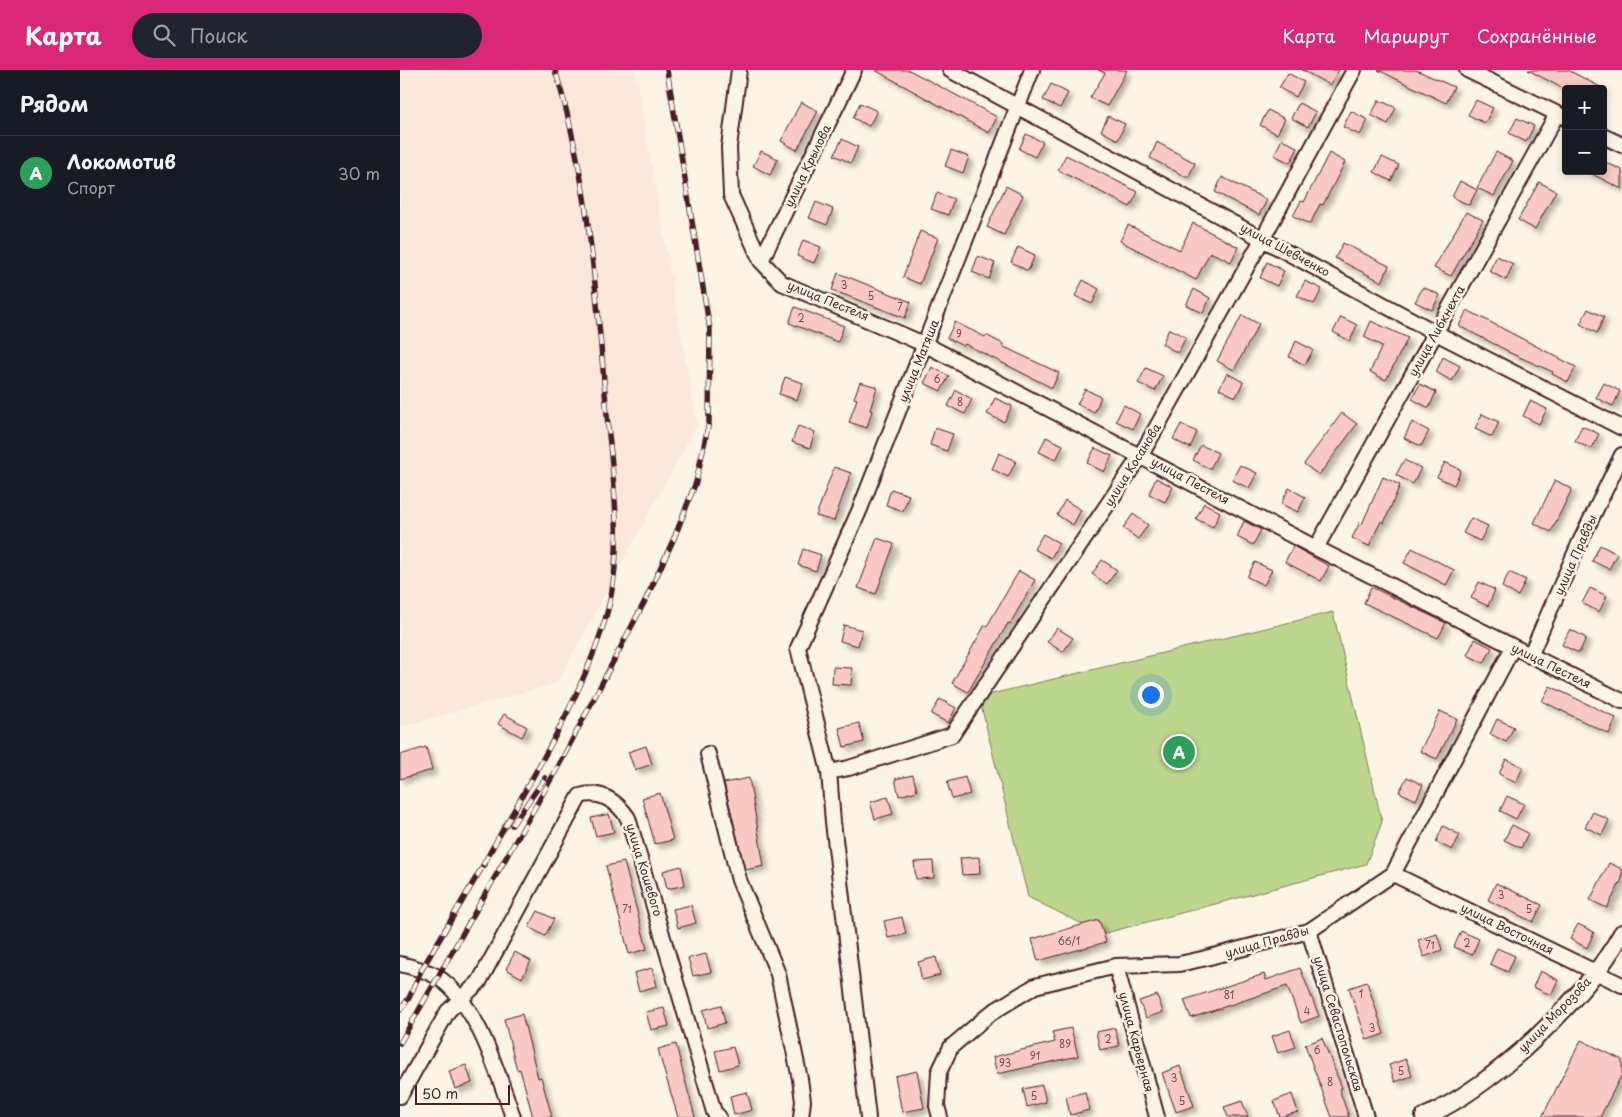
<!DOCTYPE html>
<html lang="ru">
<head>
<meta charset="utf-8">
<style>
	:root { --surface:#171b24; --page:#20242c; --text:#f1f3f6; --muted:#9ea1a6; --line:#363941; --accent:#db2777 }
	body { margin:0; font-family:"Playpen Sans",sans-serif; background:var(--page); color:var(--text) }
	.controls { position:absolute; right:15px; top:15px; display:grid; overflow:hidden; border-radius:5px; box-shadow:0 2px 8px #0003 }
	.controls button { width:45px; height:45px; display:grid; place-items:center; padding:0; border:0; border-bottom:1px solid var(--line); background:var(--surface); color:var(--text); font:25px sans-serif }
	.scale { position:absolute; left:15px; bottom:12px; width:95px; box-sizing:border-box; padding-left:5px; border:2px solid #4a1f2b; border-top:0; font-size:14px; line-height:18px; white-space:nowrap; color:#4a1f2b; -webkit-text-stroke:4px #fcf5e5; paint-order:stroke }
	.you { position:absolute; left:750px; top:624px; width:18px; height:18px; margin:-12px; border:4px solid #fff; border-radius:50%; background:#1a73e8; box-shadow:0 0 0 8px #1a73e833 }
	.badge { display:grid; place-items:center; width:32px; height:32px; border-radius:50%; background:var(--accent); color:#fff; font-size:16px; font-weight:700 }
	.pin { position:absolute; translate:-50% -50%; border:2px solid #fff; box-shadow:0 1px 5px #0006 }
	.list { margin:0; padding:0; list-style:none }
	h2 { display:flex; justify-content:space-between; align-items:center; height:65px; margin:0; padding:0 20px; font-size:21px }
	h2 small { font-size:16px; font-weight:400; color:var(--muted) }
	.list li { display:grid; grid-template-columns:32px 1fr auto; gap:15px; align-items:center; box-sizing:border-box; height:75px; padding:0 20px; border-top:1px solid var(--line) }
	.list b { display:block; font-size:19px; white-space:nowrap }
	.list p { margin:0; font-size:16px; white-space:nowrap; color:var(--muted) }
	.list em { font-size:16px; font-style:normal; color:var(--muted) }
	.icon { flex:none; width:28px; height:28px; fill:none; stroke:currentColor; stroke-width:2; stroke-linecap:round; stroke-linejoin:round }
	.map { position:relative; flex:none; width:1222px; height:1047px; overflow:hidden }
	header { display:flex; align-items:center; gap:30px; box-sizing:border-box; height:70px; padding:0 25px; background:var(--accent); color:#fff }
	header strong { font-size:24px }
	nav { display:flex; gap:28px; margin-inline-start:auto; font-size:18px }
	.search { width:350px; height:45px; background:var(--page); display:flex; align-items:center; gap:12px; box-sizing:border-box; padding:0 18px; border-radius:28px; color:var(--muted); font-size:19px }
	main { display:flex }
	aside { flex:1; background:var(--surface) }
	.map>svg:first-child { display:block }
	.built { fill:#fbe8db }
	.green { fill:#bcd68d; stroke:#837a5c }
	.building { fill:#f9c9c4; stroke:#4a1f2b; filter:url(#shadow) }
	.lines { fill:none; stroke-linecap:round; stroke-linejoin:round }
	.minor-casing { stroke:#4a1f2b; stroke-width:18 }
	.major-casing { stroke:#4a1f2b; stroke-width:20 }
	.minor { stroke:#fcf5e5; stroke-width:14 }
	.major { stroke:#fcf5e5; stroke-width:16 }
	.rail-casing { stroke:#4a1f2b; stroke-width:5.5 }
	.rail { stroke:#fcf5e5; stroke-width:4; stroke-dasharray:11; stroke-linecap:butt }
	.labels { text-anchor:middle; stroke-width:5; stroke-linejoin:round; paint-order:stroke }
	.number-label { font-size:10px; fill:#764a51 }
	.street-label { font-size:12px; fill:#4a1f2b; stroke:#fcf5e5 }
</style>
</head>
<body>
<header>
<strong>Карта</strong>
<div class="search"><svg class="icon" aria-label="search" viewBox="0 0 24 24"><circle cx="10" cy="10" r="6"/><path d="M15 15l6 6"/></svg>Поиск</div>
<nav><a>Карта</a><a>Маршрут</a><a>Сохранённые</a></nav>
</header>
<main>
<aside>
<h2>Рядом<small></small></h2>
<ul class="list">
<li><span class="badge" style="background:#2e9e5b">A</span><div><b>Локомотив</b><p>Спорт</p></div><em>30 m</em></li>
</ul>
</aside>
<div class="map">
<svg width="1222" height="1047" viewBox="0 0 1222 1047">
	<defs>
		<filter id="shadow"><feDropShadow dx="4.5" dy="4.5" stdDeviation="2.5" flood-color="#0004"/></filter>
	</defs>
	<rect width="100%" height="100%" fill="#fcf5e5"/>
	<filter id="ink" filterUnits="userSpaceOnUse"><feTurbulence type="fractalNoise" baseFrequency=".02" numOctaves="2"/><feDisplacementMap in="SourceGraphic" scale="10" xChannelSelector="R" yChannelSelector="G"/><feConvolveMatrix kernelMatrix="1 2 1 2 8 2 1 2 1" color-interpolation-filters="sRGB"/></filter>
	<g filter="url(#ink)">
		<path class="built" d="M0,0H235L297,355L157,613L0,657Z"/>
		<path class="green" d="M933,542L982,752L966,794L702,864L628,827L579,627Z"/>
		<path class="building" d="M475,0H509L597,47L589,63Z
			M698,0H727L707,36L690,28L705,3Z
			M902,0H939L930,15Z
			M978,0H1016L1054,17L1046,33Z
			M1128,0H1168L1204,19H1164Z
			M888,3L904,12L896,27L879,18Z
			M651,14L668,23L660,38L643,30Z
			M979,30L996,38L988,54L971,45Z
			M1076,30L1093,38L1085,53L1068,45Z
			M401,32L418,41L397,80L381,71Z
			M460,33L477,41L469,56L453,48Z
			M899,33L916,42L908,57L891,48Z
			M868,40L885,49L877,64L860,55Z
			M951,41L968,50L960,65L943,57Z
			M708,46L725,54L718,70L701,61Z
			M1117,48L1134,56L1126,72L1109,63Z
			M626,64L643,72L635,87L619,79Z
			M442,69L458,77L451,93L434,85Z
			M882,69L898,78L890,93L874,85Z
			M757,72L795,93L788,108L750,88Z
			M551,80L569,87L563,103L545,96Z
			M361,81L378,89L370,105L353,96Z
			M1096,82L1113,91L1094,126L1077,118Z
			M929,83L945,92L923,135L920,134L910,154L893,146L901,131L904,132Z
			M666,85L738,122L730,137L658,100Z
			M982,87L999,95L991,111L974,102Z
			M1203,91L1222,100V119L1186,101H1203Z
			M822,107L867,130L859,145L815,122Z
			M1060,111L1077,120L1069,135L1052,127Z
			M1139,112L1156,121L1135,159L1118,150Z
			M606,116L623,125L604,165L587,157Z
			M537,123L554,129L548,145L531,139Z
			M416,132L433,139L427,155L409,148Z
			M1066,142L1083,150L1051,206L1034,198Z
			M793,153L838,177L831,192L810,182L796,210L720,171L728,155L780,180Z
			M520,161L538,168L520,214L503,207Z
			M403,170L421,177L414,193L397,186Z
			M943,173L989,196L982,212L935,188Z
			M618,177L635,185L628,201L611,192Z
			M578,186L595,193L589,209L572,202Z
			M1097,186L1113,194L1106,210L1089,201Z
			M867,192L884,201L877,216L860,208Z
			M438,203L511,232L505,248L432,220Z
			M683,210L699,219L692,234L675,226Z
			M905,211L922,219L914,234L897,226Z
			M1023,217L1040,225L1032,240L1015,232Z
			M794,219L810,228L803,243L786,235Z
			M395,237L444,256L438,272L389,253Z
			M1188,239L1204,247L1197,263L1180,254Z
			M1067,240L1176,297L1168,312L1152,304L1153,302L1108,282V281L1059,256Z
			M842,245L859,254L834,300L817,291Z
			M941,247L957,255L950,271L933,262Z
			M971,251L1008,268L986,310L970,302L982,276L964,267Z
			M555,252L585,267L586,265L603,274L602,276L659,303L652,318L565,274L563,276L547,268Z
			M769,259L786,267L778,283L762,274Z
			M896,271L913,280L905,295L889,287Z
			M1043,287L1060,296L1052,311L1036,302Z
			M532,297L549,306L541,321L524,313Z
			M746,298L763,306L755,321L738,313Z
			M827,303L843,312L836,327L819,319Z
			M385,307L403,313L397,330L379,324Z
			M460,312L477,317L470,340L472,341L467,358L449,352L457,329L454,328Z
			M1204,313L1220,321L1213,336L1196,328Z
			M1020,314L1036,322L1029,338L1012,329Z
			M685,319L701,327L694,343L677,334Z
			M556,320L572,329L565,344L548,336Z
			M595,328L612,336L604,352L587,344Z
			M1130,331L1147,339L1139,354L1123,346Z
			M724,335L740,344L733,359L716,351Z
			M942,343L957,354L919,405L904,394Z
			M1082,344L1099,352L1092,367L1075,359Z
			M1012,352L1029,361L1021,376L1004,368Z
			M781,354L797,362L790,378L773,369Z
			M398,356L415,362L410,378L392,372Z
			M1182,356L1199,364L1191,379L1175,371Z
			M535,358L553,364L547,381L530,375Z
			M646,367L663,375L656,390L639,382Z
			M801,375L818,383L810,399L793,390Z
			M695,378L712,386L704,402L687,393Z
			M599,383L616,391L608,407L592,399Z
			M1004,390L1021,398L1013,414L996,405Z
			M1045,392L1061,400L1054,415L1037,407Z
			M840,395L857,403L849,418L832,410Z
			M434,397L451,403L434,451L416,446Z
			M983,407L1000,415L984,453L981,451L969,476L952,468L960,452L962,454Z
			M756,408L773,417L765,432L749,424Z
			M1155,410L1172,419L1151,462L1134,453Z
			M889,418L905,427L898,442L881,434Z
			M491,419L509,425L503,441L486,435Z
			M665,430L681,440L673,455L657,445Z
			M804,433L820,442L813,457L796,449Z
			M733,444L748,455L738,469L723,458Z
			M1071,448L1088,456L1080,471L1063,463Z
			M844,451L861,460L853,475L837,467Z
			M643,464L659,473L651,488L634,479Z
			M477,468L494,474L476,524L458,518Z
			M1200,475L1217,484L1209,499L1192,491Z
			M893,476L929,496L921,511L885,492Z
			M1012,478L1054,500L1046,515L1004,493Z
			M403,479L421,485L416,501L398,495Z
			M702,490L717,500L707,514L692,504Z
			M855,492L872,500L864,515L847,507Z
			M619,501L635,510L610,554L608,553L568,622L552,613L585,555L587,556Z
			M1109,502L1126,510L1118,526L1102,517Z
			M1079,512L1095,520L1088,536L1071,528Z
			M971,517L1046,553L1038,568L964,533Z
			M1190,518L1207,526L1199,542L1182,533Z
			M444,555L462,560L458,576L440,571Z
			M657,558L673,568L663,582L647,572Z
			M1170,559L1186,568L1179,583L1162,575Z
			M1075,569L1092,578L1084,593L1067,585Z
			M433,597L452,598L451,615L432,614Z
			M1150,616L1216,648L1209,664L1142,631Z
			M540,629L556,638L548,653L531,644Z
			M1040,641L1057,649L1037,689L1020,681Z
			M104,644L127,657L122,667L98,654Z
			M1097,649L1114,657L1106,672L1090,664Z
			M459,653L464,672L444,677L439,658Z
			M246,676L252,694L235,700L228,682Z
			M26,677L32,700L0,709V685Z
			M1106,689L1123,697L1116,713L1099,704Z
			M513,705L517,721L499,726L495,709Z
			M565,707L570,724L552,729L547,712Z
			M1007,707L1023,715L1016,730L999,722Z
			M349,708L364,796L345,800L324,713Z
			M260,723L273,770L255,774L242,728Z
			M1107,726L1124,734L1116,749L1100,741Z
			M488,727L493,744L475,749L470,732Z
			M1193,742L1209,750L1202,765L1185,757Z
			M209,744L214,762L196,766L191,748Z
			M1112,755L1128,763L1121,778L1104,770Z
			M1043,756L1060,765L1052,780L1036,772Z
			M579,787L580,804L562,805L560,788Z
			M533,791L534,808L516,809L514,792Z
			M224,792L247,879L229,884L206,796Z
			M1209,793L1222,799V809L1207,838L1190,830Z
			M281,796L285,815L267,819L263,801Z
			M1096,813L1142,835L1133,852L1088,830Z
			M291,835L296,853L278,858L273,839Z
			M138,841L154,849L145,866L129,857Z
			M502,847L506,864L488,868L484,851Z
			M699,850L706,872L638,891L632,869Z
			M1178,854L1194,862L1187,878L1170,869Z
			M1061,861L1079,869L1072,885L1054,877Z
			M1037,864L1042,880L1024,887L1018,870Z
			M1097,878L1115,886L1108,902L1090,894Z
			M115,882L131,891L122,908L106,899Z
			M306,884L311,902L293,906L288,888Z
			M536,887L540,905L522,910L518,892Z
			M252,898L257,916L239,921L234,903Z
			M900,898L919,946L901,953L887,916L791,948L784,930L864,904L866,910Z
			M1140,901L1158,910L1151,925L1133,917Z
			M967,912L984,964L967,970L949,918Z
			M757,925L763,942L746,948L739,931Z
			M321,935L325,953L307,958L303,940Z
			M264,938L269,956L251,960L246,942Z
			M122,944L138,1008L141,1007L152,1047H133L120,999L117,1000L104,949Z
			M671,958L678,986L597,1004L593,987L655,972L652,962Z
			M715,958L719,976L700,980L696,962Z
			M890,960L896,977L878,983L872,966Z
			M922,968L942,1018L939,1019L949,1047H932L905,975Z
			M1181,970L1222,990V1004L1200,1047H1142Z
			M276,974L283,1003L295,1047H278L263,997L258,979Z
			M333,977L338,995L320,1000L315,981Z
			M1006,989L1012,1006L995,1012L989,995Z
			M66,995L72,1013L55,1019L49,1001Z
			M780,996L794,1036L776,1042L762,1003Z
			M517,1001L524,1038L502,1042L495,1006Z
			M642,1015L646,1032L627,1037L623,1019Z
			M347,1022L352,1040L334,1045L330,1026Z
			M685,1022L689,1040L670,1045L666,1027Z
			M892,1024L898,1042L880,1047L874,1031Z
			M842,1031L848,1047H828L824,1037Z"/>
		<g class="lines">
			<defs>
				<path id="minor" d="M339,0L329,77L331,125L361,191L382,213L526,275L916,478L1222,631
					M550,0L1036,263L1222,358
					M1067,0L1166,48
					M1203,66L1222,75
					M361,191L454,0
					M916,478L1157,44
					M1130,586L1179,474L1222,385
					M308,684L339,810L378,904L400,1009L403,1031L401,1047
					M429,702L449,698L552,665L741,385L863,168L954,0
					M993,804L1222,915
					M909,861L966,1047
					M0,894C13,897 25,900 36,906C77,931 98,1004 113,1047
					M716,896L757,1047
					M0,1026L48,941L79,912L180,726C200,720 217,731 228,748L314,1042L319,1047
					M468,1047L433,752L429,702L398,578L460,439L632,0
					M540,1047L537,1036L539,1002L551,977L591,943L635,916L716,896L779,894L802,889L909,861L993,804L1113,577"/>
				<path id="major" d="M1024,1047C1092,1018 1187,927 1222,863"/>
			</defs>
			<use href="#minor" class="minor-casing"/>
			<use href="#major" class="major-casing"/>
			<use href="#minor" class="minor"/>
			<use href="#major" class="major"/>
			<defs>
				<path id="rail" d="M112,755L145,708
					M83,795C126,717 177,639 204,553C227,482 212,406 206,334C196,221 189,109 155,0
					M0,940L9,928L22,899L87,789
					M0,973L158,697L247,527L275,466L296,412L309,352L310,260L267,0"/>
			</defs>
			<use href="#rail" class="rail-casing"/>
			<use href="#rail" class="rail"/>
		</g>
	</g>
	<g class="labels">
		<g class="number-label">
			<text x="444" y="219">3</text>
			<text x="471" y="230">5</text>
			<text x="500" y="241">7</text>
			<text x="401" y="252">2</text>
			<text x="559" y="268">9</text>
			<text x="537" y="313">6</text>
			<text x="560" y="336">8</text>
			<text x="1101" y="829">3</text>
			<text x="227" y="843">71</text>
			<text x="1129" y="843">5</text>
			<text x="669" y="875">66/1</text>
			<text x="1067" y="877">2</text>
			<text x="1030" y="879">71</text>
			<text x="961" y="928">1</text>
			<text x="829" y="929">81</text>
			<text x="907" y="945">4</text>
			<text x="972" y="962">3</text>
			<text x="708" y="973">2</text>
			<text x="665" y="978">89</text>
			<text x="917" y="984">6</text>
			<text x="635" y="990">91</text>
			<text x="605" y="997">93</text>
			<text x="1001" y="1005">5</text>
			<text x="774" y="1012">3</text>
			<text x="930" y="1016">8</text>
			<text x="634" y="1030">5</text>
			<text x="782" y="1035">5</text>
		</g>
		<g class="street-label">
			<text transform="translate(408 96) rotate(-64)" y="4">улица Крылова</text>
			<text transform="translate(885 180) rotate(28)" y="4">улица Шевченко</text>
			<text transform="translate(428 231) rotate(22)" y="4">улица Пестеля</text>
			<text transform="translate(1037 261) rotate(-61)" y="4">улица Либкнехта</text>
			<text transform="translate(519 291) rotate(-68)" y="4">улица Матяша</text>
			<text transform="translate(733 395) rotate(-58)" y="4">улица Косанова</text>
			<text transform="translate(790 411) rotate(28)" y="4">улица Пестеля</text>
			<text transform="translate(1176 485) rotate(-66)" y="4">улица Правды</text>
			<text transform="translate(1151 596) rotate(26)" y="4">улица Пестеля</text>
			<text transform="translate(244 800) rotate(73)" y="4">улица Кошевого</text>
			<text transform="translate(1107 859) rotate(26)" y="4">улица Восточная</text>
			<text transform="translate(867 872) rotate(-16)" y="4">улица Правды</text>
			<text transform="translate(1155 945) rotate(-46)" y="4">улица Морозова</text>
			<text transform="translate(938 954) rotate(73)" y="4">улица Севастопольская</text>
			<text transform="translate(736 972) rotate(75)" y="4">улица Карьерная</text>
		</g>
	</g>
</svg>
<div class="controls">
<button>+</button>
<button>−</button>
</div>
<div class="scale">50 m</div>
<div class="you"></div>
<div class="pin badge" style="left:779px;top:682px;background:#2e9e5b">A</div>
</div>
</main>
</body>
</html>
